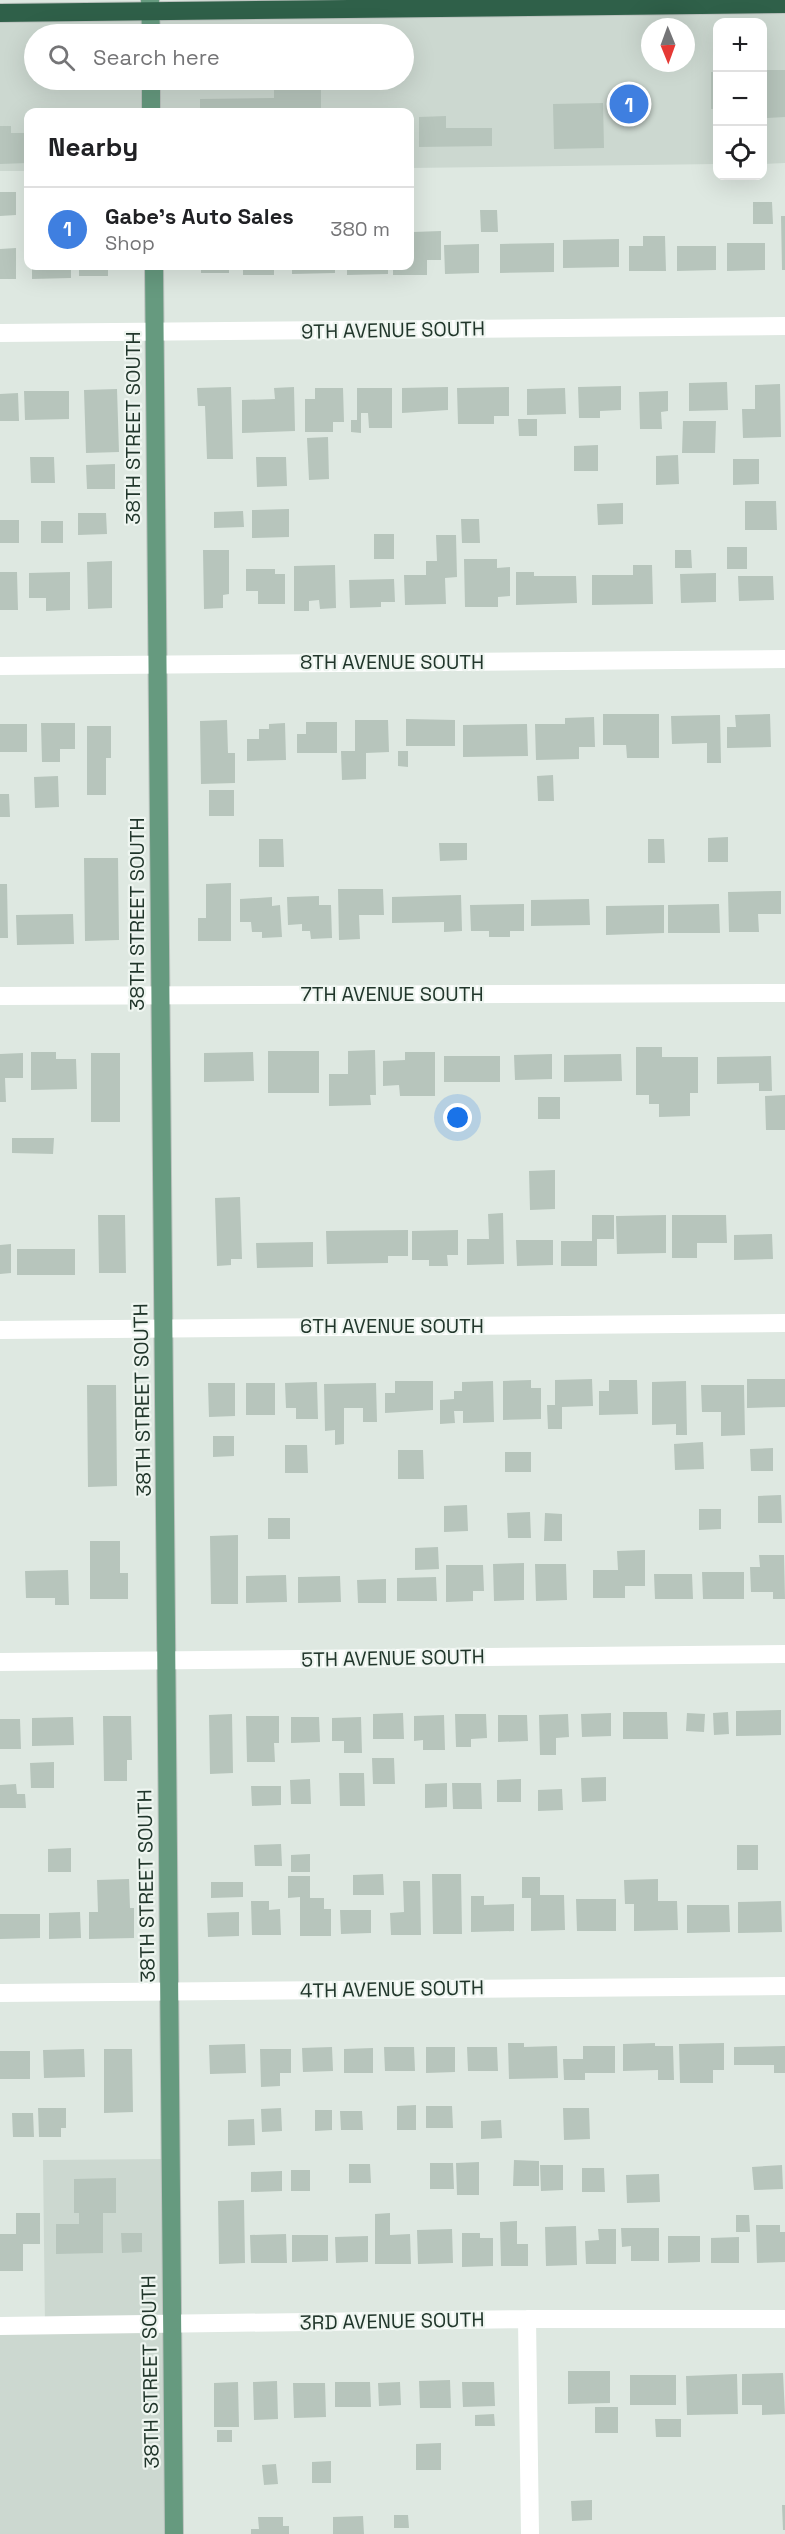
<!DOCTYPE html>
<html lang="en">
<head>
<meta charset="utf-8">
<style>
	:root { --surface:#fff; --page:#f6f6f6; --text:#202124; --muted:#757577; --line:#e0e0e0; --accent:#e55e5f }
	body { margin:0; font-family:"Space Grotesk",sans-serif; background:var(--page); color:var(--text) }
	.controls { position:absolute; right:18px; top:18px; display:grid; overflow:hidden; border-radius:12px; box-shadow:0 6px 24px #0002 }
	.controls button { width:54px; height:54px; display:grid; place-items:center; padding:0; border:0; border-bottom:2px solid var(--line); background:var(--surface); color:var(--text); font:30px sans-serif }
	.compass { position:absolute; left:641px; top:18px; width:54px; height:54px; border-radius:50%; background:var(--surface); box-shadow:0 6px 24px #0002; rotate:179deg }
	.you { position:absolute; left:458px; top:1118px; width:21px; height:21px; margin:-15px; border:4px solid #fff; border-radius:50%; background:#1a73e8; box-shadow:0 0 0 9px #1a73e833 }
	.badge { display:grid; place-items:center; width:39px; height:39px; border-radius:50%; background:var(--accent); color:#fff; font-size:20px; font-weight:700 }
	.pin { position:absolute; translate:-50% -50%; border:3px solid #fff; box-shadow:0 2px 6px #0006 }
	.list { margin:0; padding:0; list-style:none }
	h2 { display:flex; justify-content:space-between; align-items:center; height:78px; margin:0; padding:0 24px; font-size:26px }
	h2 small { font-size:20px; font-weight:400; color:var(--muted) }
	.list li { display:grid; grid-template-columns:39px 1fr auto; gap:18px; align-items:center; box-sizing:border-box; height:84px; padding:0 24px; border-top:2px solid var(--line) }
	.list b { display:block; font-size:22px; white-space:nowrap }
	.list p { margin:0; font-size:20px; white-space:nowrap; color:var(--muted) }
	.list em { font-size:20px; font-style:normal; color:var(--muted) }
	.icon { flex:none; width:33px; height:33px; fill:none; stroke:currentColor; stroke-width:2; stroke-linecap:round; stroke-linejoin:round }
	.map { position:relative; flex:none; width:785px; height:2534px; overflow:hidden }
	.search { position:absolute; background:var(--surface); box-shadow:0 6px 24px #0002; left:24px; top:24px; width:390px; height:66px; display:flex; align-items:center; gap:15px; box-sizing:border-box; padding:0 21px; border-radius:33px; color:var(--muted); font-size:22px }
	.panel { position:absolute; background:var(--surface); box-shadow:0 6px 24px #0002; left:24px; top:108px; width:390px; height:162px; border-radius:12px }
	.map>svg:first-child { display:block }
	.built { fill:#ccd8d0; fill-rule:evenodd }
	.building { fill:#b7c5bc }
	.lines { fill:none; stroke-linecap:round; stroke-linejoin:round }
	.major-casing { stroke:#bcc3bf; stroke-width:20 }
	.highway-casing { stroke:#bcc3bf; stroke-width:20 }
	.minor { stroke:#fff; stroke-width:18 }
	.major { stroke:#669a7f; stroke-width:18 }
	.highway { stroke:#2f6049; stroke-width:18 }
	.labels { text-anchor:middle; stroke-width:4.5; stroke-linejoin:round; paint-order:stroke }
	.street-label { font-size:20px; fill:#21362b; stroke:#eef5f0 }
</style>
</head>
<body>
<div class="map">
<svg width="785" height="2534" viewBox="0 0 785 2534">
	<rect width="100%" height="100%" fill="#dee8e1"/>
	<path class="built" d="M785,4V163L763,164L762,22H718L717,164L410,168V112H28V171H0V13ZM650,27H686V63H650ZM34,34H404V80H34Z
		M171,2159L174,2534H0V2326L45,2325L43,2160Z"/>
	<path class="building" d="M762,70H785V117L767,118V110H762Z
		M711,72H718V109H711Z
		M620,84H640L641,116H620Z
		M274,90H321V112H200V99L274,98Z
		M603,103L604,148L554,149L553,104Z
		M446,116V128H492V146L419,147V117Z
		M25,125H28V163L0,164V126H11V133H25Z
		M0,192H16V215L0,216Z
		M25,194H28V213H25Z
		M753,202H772L773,224H753Z
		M480,210H497L498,232H481Z
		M781,216H785V270H782Z
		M441,231V260H427V275H393V266H410V242H413V232Z
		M643,236H665L666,271H629V246H643Z
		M619,239V267L563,268V240Z
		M554,243V272L500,273V244Z
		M727,243H765V270L727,271Z
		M479,244V273L445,274L444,245Z
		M677,246H716V270L677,271Z
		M16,248V279H0V249Z
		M32,266H71V278L32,279Z
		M79,266H108V276H79Z
		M201,266H229V273H201Z
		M243,266H274V275H243Z
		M292,266H335V273L292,274Z
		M347,266H388V274L347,275Z
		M727,382L728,410L689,411V383Z
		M780,384L781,437L743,438L742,409H755V385Z
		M621,386V410L600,411V418H579L578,387Z
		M231,387L233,459H207L205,406H198L197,388Z
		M294,387L295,431L242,433V400L275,399L274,388Z
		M448,387V410L402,413V388Z
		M509,387V416H494V424H458L457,388Z
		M315,388H343L344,422H333V432H305V399H315Z
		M357,388H392V428H369L368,413H361V433L351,432V420H357Z
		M565,388L566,414L527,415V389Z
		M117,389L119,452L86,453L84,390Z
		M24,391H69V419L25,420Z
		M668,391V411L661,412L662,429H640L639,392Z
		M18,393L19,421H0V394Z
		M518,419H537V436H519Z
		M683,421H716L715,453H682Z
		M328,437L329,479L309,480L307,438Z
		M598,445V471H574V446Z
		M678,455L679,484L656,485V456Z
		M30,457H54L55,483H31Z
		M256,457H286L287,486L257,487Z
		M733,459H759V484L733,485Z
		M115,464V489H87L86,465Z
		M745,501H776L777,530H745Z
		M623,503V524L598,525L597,504Z
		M289,509V537L252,538V510Z
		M243,511L244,527L214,528V512Z
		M78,513H106L107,534L78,535Z
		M461,519H479L480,543H462Z
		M0,520H19V543H0Z
		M41,521H63V543H41Z
		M374,534H394V559H374Z
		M436,535H456L457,577L445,578L446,604L405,605L404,575H426V561H437Z
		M727,547H747V569H727Z
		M203,550H229V594L223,595V608L204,609Z
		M675,550H691L692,568H675Z
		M464,559H497V568L510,567V596L498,597V607H465Z
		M112,561V608L88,609L87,562Z
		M335,565L336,608L320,609L319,600L309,601V611H294V566Z
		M633,565H652L653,604L592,605V575H633Z
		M246,569H275V574H285V604H258V591H246Z
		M0,572H17L18,610H0Z
		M70,572V610L46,611V598H29V573Z
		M516,572H534V576H576L577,603L516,605Z
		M716,573V602L681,603L680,574Z
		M738,576H773L774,600L739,601Z
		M394,579L395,602H381V607L350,608L349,580Z
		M603,714H659V758H627L626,745H603Z
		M770,714L771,747L727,748V727H736L735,715Z
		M720,715L721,763H707V743L672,744L671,716Z
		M594,717L595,747H579V759L536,760L535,724H565V718Z
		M406,719L455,720V746H406Z
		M227,720L228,753H235V783L201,784L200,721Z
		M355,720H388L389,752L366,753V779L342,780L341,751H355Z
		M306,722H337V753H297V734H306Z
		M41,723H75V749H60V762H42Z
		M285,723L286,760L247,761V739H259V729H269V724Z
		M0,724H27V752H0Z
		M527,724L528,756L463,757V725Z
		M87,726H111V758H106V795H87Z
		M398,751H408V767L398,766Z
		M553,775L554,801H538L537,776Z
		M58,776L59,807L35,808L34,777Z
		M209,790H234V816H209Z
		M0,794H9L10,817H0Z
		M728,837V862H708V838Z
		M259,839H283L284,867H259Z
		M648,839H664L665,863H648Z
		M439,843H467V860L440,861Z
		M84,858H118L119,940L85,941Z
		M231,883V941H198V918H206V884Z
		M0,884H7L8,938H0Z
		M338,889H383L384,915H359L360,939L339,940Z
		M781,891V914H758L759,932H729L728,892Z
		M461,895L462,931L444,932V922L392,923V897Z
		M319,896V905H331L332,938L311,939L310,931H302V924L288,925L287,897Z
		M272,897V906L280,905L282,937L262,938V932H252L251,922H240V899Z
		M589,899L590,925L531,926V900Z
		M524,904V931H510V937H489V931H471L470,905Z
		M719,904L720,933H668V905Z
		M664,905V933L606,935V906Z
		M73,914L74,944L17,945L16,915Z
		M636,1047H662V1057H698V1093H690V1116L659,1117V1104H649V1095H636Z
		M375,1050L376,1095H370L371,1105L329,1106V1074H348V1051Z
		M268,1051H319V1093H268Z
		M31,1052H56V1059H76L77,1089L31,1090Z
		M253,1052L254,1081L204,1082V1053Z
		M405,1052H435V1096H400L399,1085L383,1086V1061L405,1060Z
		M23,1053V1078H5L6,1102H0V1054Z
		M91,1053H120V1122H91Z
		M552,1054V1079L515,1080L514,1055Z
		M621,1054L622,1081L564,1082V1055Z
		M444,1056H500V1082H444Z
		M771,1056L772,1091H759V1083L717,1084V1057Z
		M785,1095V1130H766L765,1096Z
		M538,1097H560V1119H538Z
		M12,1138H54L53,1154L12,1153Z
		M555,1170V1209L530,1210L529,1171Z
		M240,1197L242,1259H231V1265L217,1266L215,1198Z
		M503,1213L504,1264L467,1265V1239H489L488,1214Z
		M98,1215H125L126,1273H99Z
		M592,1215H614V1239H597V1266H561V1241H592Z
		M666,1215V1253L617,1254L616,1216Z
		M672,1215H726L727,1243H697V1258H672Z
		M408,1230V1256H388V1263L327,1264L326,1231Z
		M458,1230V1255H447L448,1266H429V1260H412V1231Z
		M772,1234L773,1259L734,1260V1235Z
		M516,1240H553V1265L517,1266Z
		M313,1242V1267L257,1268L256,1243Z
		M11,1244V1273L0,1274V1245Z
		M17,1249H75V1275H17Z
		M592,1379L593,1406L562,1407V1429H548L547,1405H555V1380Z
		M747,1379H785V1407L747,1408Z
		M531,1380V1388H541V1419L503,1420V1381Z
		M609,1380H637L638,1414L599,1415V1391H609Z
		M395,1381H433V1410L385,1413V1393H395Z
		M493,1381L494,1422L463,1423V1411H454L455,1423L440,1424V1400L454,1399V1391H462V1382Z
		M686,1381L687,1435H676V1424L652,1425V1382Z
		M317,1382L318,1419H296V1408H286L285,1383Z
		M208,1383H235V1416L209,1417Z
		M246,1383H275V1415H246Z
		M376,1383L377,1422H363V1408H344V1444L335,1445V1430L325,1431L324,1384Z
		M87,1385H116L117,1486L88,1487Z
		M701,1385H744L745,1435L721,1436V1412H702Z
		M213,1436H234V1456L213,1457Z
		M703,1442L704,1469L675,1470L674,1444Z
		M285,1445H307L308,1473H285Z
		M773,1448V1471H751L750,1449Z
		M398,1450H423L424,1479H398Z
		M505,1452H531V1472H505Z
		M781,1495L782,1523H758V1496Z
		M467,1505L468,1531L444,1532V1506Z
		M699,1509H721V1529L699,1530Z
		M530,1512L531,1538H508L507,1513Z
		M545,1513L562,1514V1541H544Z
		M268,1518H290V1539H268Z
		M238,1535V1604H211L210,1536Z
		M90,1541H120V1573H128V1599H90Z
		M438,1547L439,1569L415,1570V1548Z
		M645,1550V1586H625V1598H593V1570H618L617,1551Z
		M759,1555H784L785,1599H773V1592H751L750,1567H760Z
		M524,1563V1600L494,1601L493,1564Z
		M535,1564H566L567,1600L536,1601Z
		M446,1565H483L484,1591H473V1601L446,1602Z
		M68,1570L69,1605H55V1598H26L25,1571Z
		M702,1572H744V1599H703Z
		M654,1574H692L693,1599H655Z
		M286,1575L287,1602L246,1603V1576Z
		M340,1576L341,1602L298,1603V1577Z
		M436,1577L437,1601H397V1578Z
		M386,1579V1603H358L357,1580Z
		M781,1710V1735L736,1736V1711Z
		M623,1712H667L668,1739H623Z
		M728,1712L729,1734L714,1735L713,1713Z
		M403,1713L404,1739H373V1714Z
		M611,1713V1736L582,1737L581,1714Z
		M687,1713L705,1714L704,1732L686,1731Z
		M232,1714L233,1773L210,1774L209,1715Z
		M455,1714H486L487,1738L471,1739V1747H456Z
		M568,1714L569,1737L556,1738V1755H540L539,1715Z
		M444,1715L445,1750H423V1740L414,1741V1716Z
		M498,1715H527L528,1741L498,1742Z
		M103,1716H131L132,1760H127V1781H104Z
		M246,1716H279V1743H274L275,1762H247Z
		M73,1717L74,1745L32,1746V1718Z
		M291,1717H319L320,1742L291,1743Z
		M361,1717L362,1753H344V1741H332V1718Z
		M0,1719H20L21,1749H0Z
		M372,1758H394L395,1784H373Z
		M54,1762V1788H31L30,1763Z
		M339,1773H364L365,1806H340Z
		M606,1777V1801L582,1802L581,1778Z
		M310,1779L311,1804H291L290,1780Z
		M521,1779V1802H497V1780Z
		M447,1783V1807L425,1808V1784Z
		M452,1783H481L482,1809H453Z
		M16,1784L17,1794H25L26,1808H0V1785Z
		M251,1786H281V1805L252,1806Z
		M562,1789L563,1810L538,1811V1790Z
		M281,1844L282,1866H255L254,1845Z
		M737,1845H758V1870H737Z
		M71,1848V1872H48V1849Z
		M310,1854V1872H291V1855Z
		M383,1874L384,1895H353V1875Z
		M432,1874H461L462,1934H433Z
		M288,1876H310V1898H324V1909H331V1936H300V1897L288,1898Z
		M522,1877H540V1895H564L565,1930L531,1931V1898H522Z
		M129,1879L130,1908H134V1938L89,1939V1912H98L97,1880Z
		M658,1879V1901H677L678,1930L634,1931V1904H625L624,1880Z
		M403,1881H420L421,1935H391L390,1913L404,1912Z
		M211,1882H243V1897L211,1898Z
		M471,1896H484V1905L514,1904V1931L471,1932Z
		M576,1899H616V1931H577Z
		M251,1901H269V1910L280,1909L281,1935H252Z
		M781,1901L782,1932L738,1933V1902Z
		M687,1905H729L730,1932L687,1933Z
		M340,1910H371V1933L341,1934Z
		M80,1912L81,1938L49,1939V1913Z
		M239,1912V1936L208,1937L207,1913Z
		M0,1914H40V1938L0,1939Z
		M508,2043H524V2047L557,2046L558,2078L509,2079Z
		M655,2043V2046H673L674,2080H658V2070L623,2071V2044Z
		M724,2043V2070H713V2083H680L679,2044Z
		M245,2044L246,2073L210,2074L209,2045Z
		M583,2046H615V2073H585V2080H564L563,2059H583Z
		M785,2046V2073H774V2065H734V2047Z
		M332,2047L333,2071L303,2072L302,2048Z
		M384,2047H414L415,2071H385Z
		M426,2047H455V2072L426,2073Z
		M467,2047H497L498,2071H468Z
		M373,2048V2073H344V2049Z
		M84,2049L85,2077L44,2078L43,2050Z
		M104,2049H132L133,2112L104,2113Z
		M260,2049H291V2073H280V2086L261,2087Z
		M0,2051H30V2079H0Z
		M416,2105V2130H397V2106Z
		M426,2106H452L453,2128H426Z
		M38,2108H66V2128H61V2137H39Z
		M281,2108L282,2131L262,2132L261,2109Z
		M563,2108H589L590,2139L564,2140Z
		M315,2110H332V2130L315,2131Z
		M340,2111H362L363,2130H341Z
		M12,2113H33L34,2137H13Z
		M254,2119L255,2145L228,2146V2120Z
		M501,2120L502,2138L481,2139V2121Z
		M514,2160L539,2161V2186H513Z
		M479,2162V2195H457L456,2163Z
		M430,2163H453L454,2189H430Z
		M349,2164H370L371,2183H349Z
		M540,2165H563V2190L541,2191Z
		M782,2165L783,2189L754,2190L752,2167Z
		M582,2168H604L605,2192H582Z
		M291,2170H310V2191H291Z
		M282,2171V2191L251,2192V2172Z
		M659,2174L660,2202L627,2203L626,2175Z
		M116,2178V2213H103V2253L56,2254V2224H79V2213H74V2179Z
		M244,2200L245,2263L219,2264L218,2201Z
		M16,2213H40V2244H23V2271H0V2234H16Z
		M390,2213V2235L410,2234L411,2264H375V2214Z
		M736,2215H749L750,2232H736Z
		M517,2221V2244H528V2266H501L500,2222Z
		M756,2225H780V2232H785V2262L757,2263Z
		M576,2226L577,2265L546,2266L545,2227Z
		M621,2228H659V2261H631V2246L622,2247Z
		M452,2229L453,2263L418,2264L417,2230Z
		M598,2229H616V2264H586L585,2241L599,2240Z
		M121,2233H142V2252L122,2253Z
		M462,2233H480V2238H493V2266L462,2267Z
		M286,2234L287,2263H251L250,2235Z
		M292,2235H328V2261L292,2262Z
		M368,2236V2262L336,2263L335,2237Z
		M668,2236H700V2262L668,2263Z
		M739,2237V2263H711V2238Z
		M568,2371H610V2403L568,2404Z
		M783,2373L785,2414L762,2415V2405H742V2374Z
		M737,2374L738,2414L687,2415L686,2376Z
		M630,2375H676V2405H630Z
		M450,2380L451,2408H420L419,2381Z
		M277,2381L278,2419L254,2420L253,2382Z
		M238,2382L239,2427H214V2383Z
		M335,2382H370L371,2407H335Z
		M400,2382L401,2405L379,2406L378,2383Z
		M462,2382H494L495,2406L463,2407Z
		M293,2383H325L326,2417L294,2418Z
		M595,2407H618V2433H595Z
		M494,2414L495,2426H475V2415Z
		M655,2419H681V2437H656Z
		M217,2430H232V2442H217Z
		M441,2443V2470H416V2444Z
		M331,2461V2483H312V2462Z
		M276,2464L278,2484L264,2485L262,2465Z
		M592,2500V2520L572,2521L571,2501Z
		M782,2505H785V2530H783Z
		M394,2515H408L409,2528H394Z
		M363,2516L364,2534H333V2517Z
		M258,2517H283V2526H289V2534H251V2529H259Z"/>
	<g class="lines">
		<defs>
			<path id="major" d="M150,0L151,34
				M151,80V112
				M154,266L174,2534"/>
			<path id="highway" d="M0,13L785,4"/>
		</defs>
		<use href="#major" class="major-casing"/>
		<use href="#highway" class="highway-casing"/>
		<path class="minor" d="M0,333L785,326
			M0,666L785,659
			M0,996L785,993
			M0,1330L785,1323
			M0,1662L785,1654
			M0,1993L785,1986
			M527,2319L530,2534
			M0,2326L527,2319H785"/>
		<use href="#major" class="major"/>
		<use href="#highway" class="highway"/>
	</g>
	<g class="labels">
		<g class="street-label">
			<text transform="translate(393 330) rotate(-1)" y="7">9TH AVENUE SOUTH</text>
			<text transform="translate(133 428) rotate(-90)" y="7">38TH STREET SOUTH</text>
			<text x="392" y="669">8TH AVENUE SOUTH</text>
			<text transform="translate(137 914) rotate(-90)" y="7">38TH STREET SOUTH</text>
			<text x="392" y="1001">7TH AVENUE SOUTH</text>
			<text x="392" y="1333">6TH AVENUE SOUTH</text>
			<text transform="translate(142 1400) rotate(-91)" y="7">38TH STREET SOUTH</text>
			<text transform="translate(393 1658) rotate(-1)" y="7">5TH AVENUE SOUTH</text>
			<text transform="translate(146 1886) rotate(-91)" y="7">38TH STREET SOUTH</text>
			<text transform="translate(392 1989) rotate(-1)" y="7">4TH AVENUE SOUTH</text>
			<text transform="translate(392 2321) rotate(-1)" y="7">3RD AVENUE SOUTH</text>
			<text transform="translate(150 2372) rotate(-91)" y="7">38TH STREET SOUTH</text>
		</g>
	</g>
</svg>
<div class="controls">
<button>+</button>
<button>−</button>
<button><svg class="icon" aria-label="locate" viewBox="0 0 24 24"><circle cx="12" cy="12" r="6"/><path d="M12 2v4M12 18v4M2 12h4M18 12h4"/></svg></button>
</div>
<svg class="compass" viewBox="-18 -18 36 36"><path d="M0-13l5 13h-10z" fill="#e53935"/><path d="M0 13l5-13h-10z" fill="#757577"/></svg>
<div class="you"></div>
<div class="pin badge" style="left:629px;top:104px;background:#3f7fe0">1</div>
<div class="search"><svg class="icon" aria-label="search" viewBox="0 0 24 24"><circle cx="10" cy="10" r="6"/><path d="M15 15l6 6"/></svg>Search here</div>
<section class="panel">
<h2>Nearby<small></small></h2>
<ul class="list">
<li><span class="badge" style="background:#3f7fe0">1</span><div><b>Gabe's Auto Sales</b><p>Shop</p></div><em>380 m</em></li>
</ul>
</section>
</div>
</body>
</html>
